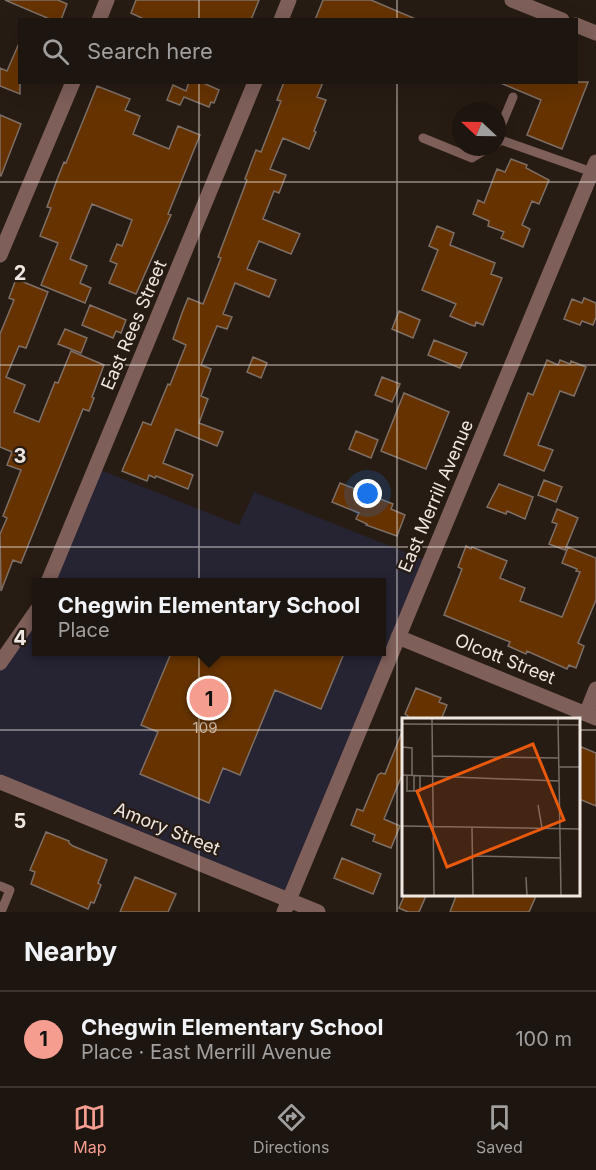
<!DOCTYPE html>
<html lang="en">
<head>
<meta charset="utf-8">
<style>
	:root { --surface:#1d150f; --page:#2a221d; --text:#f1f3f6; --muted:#a09f9e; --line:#3b342f; --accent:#f59d8f }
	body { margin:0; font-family:Inter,sans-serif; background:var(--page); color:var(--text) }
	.compass { position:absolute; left:452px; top:102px; width:54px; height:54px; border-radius:50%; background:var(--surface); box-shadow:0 6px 24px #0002; rotate:292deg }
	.you { position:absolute; left:368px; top:494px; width:21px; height:21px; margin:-15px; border:4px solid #fff; border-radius:50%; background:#1a73e8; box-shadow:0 0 0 9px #1a73e833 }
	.badge { display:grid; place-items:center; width:39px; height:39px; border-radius:50%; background:var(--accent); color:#111; font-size:20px; font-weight:700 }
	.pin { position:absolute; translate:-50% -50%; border:3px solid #fff; box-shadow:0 2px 6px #0006 }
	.popup { position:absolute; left:32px; top:578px; width:354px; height:78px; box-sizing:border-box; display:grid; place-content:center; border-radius:0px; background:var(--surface); filter:drop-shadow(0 2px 4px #0005); font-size:20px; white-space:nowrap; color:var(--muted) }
	.popup b { font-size:22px; color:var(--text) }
	.popup::after { content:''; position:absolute; left:50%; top:100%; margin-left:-12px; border:12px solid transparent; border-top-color:var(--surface) }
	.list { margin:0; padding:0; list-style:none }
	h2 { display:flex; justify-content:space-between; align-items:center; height:78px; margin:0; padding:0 24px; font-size:26px }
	h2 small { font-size:20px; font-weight:400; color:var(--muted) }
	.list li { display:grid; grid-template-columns:39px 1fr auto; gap:18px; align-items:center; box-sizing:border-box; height:96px; padding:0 24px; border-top:2px solid var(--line) }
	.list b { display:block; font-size:22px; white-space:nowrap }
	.list p { margin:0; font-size:20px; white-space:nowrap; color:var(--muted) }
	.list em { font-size:20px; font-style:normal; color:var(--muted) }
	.icon { flex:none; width:33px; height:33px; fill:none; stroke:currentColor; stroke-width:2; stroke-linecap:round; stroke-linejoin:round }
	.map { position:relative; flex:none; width:596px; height:912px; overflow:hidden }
	.search { position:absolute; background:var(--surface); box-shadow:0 6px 24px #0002; left:18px; right:18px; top:18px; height:66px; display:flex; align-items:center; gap:15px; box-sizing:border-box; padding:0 21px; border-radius:0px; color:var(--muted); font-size:22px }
	.sheet { height:174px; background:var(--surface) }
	nav { display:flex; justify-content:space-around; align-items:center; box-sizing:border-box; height:84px; border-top:2px solid var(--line); background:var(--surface); font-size:16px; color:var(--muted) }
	nav a { display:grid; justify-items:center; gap:3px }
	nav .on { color:var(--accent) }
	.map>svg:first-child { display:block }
	.education { fill:#262333 }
	.building { fill:#630; stroke:#7d6f65; stroke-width:1.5 }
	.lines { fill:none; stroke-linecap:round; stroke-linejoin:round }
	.service { stroke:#7e5f5a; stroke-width:9 }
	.minor { stroke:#7e5f5a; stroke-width:15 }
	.grid { fill:none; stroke:#efe7e1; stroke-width:1.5; stroke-opacity:0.55 }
	.labels { text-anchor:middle; stroke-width:4.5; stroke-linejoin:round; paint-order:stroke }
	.number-label { font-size:15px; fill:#cdbaa9 }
	.street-label { font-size:18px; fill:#efe7e1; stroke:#271c14 }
	.inset-road { fill:none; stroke:#776d66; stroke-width:1.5 }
	.view { fill:#e8590c; fill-opacity:0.15; stroke:#e8590c; stroke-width:3 }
	.inset-edge { fill:none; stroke:#efe7e1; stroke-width:3 }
	.grid-label { font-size:20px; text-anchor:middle; font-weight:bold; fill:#efe7e1; stroke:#271c14; stroke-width:4.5; stroke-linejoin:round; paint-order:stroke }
</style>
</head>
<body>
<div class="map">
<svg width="596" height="912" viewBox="0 0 596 912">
	<rect width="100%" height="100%" fill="#271c14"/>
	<path class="education" d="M95,468L239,525L254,492L430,562L289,900L0,782V663L36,610L37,652H382V582H48Z"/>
	<path class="building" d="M5,0H58L67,4L61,20H52Z
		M136,0H259L251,20H146L131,13Z
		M323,0H371L418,20H315Z
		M20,41V94L0,86V68L7,71Z
		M189,82H201L219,90L214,103L211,102L209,107L184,97L180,105L167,100L173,85L186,91Z
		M284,82H323L317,97L326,100L314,131L316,132L309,149L283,138L270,169L286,175L279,193L274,191L263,219L300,234L291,254L259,241L247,269L276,280L269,297L235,283L223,314L232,317L227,329L217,326L201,365L211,369L201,396L208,399L199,423L223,432L217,446L176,429L163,463L193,475L188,489L156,476L155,478L149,475L147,481L122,471L143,422L151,425L168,384L170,385L186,345L173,339L182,313L188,298L203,304L221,258L218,257L247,180L245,179L256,150L261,152L281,101L277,100Z
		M498,82H588L562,149L527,135L541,100Z
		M97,86L130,99L125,110L140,116L133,134L169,149L178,126L200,135L168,214L171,215L136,294L109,283L117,264L110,261L117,244L122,246L132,220L92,204L70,259L87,266L80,283L91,288L85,303L41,285L58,243L40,236L51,208L47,207L58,177L64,162L66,163Z
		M0,115L21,124L1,176L0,175Z
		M511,159L527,165L526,168L549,180L539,204L532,201L522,225L530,229L523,247L501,238L504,232L488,226L489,221L473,214L478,200L484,203L497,169L505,172Z
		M437,226L454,233L450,245L495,263L491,274L502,278L483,325L476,322L475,326L471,325L450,316L456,304L422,290L438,250L429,246Z
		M16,279L48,292L26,348L19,346L6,377L25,385L14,412L39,422L55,382L58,383L71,351L104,365L92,397L94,398L89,411L83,409L21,563L13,560L1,591L0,534L7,518L3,516L21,470L7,465L12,452L0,447V334L14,300L9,298Z
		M584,298L596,303V317L593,325L582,321L580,325L564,319L572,299L582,303Z
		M90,305L126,320L121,333L116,331L113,338L82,325Z
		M399,311L420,320L413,338L392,329Z
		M65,329L87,338L81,353L58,344Z
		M434,340L467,353L460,368L428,355Z
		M253,357L267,363L261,378L247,372Z
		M547,360L558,365L560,360L570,364L571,361L586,367L574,396L560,391L538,445L553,450L544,471L504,455L528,393L533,395Z
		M382,377L400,384L392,402L375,395Z
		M404,393L449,412L426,469L381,451Z
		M356,431L378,440L371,458L349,449Z
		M544,480L562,487L556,502L538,495Z
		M340,483L393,504L391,509L405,515L397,536L366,525L367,524L356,519L359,513L332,502Z
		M499,484L533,497L525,519L507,511L506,514L487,507Z
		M557,509L578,518L565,550L549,544L557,524L552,522Z
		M466,546L471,549L472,547L507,561L500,578L525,588L520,601L562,617L580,572L576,571L577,569L562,563L568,547L596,558V600L578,643L584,646L576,668L569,665L567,669L527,651L526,654L508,646L510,642L444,615L462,569L458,567Z
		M172,651H345L321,709L275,690L240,775L223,768L209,803L140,774L158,732L141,725Z
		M416,688L441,698L439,702L447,705L441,720H406L408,716L405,714Z
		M404,727V770L384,819L400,826L391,848L373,841L375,835L351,825L357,809L363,811L378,775L381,773L385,774Z
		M579,746L596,753V806L579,799Z
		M46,832L69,841V843L73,846L107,860L98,883L101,885L94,903L91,902L88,909L31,884L35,872L30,870Z
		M342,858L381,874L373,894L334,878Z
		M135,877L176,894L168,912H120Z
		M404,896H426L419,912H408L399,908Z
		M456,896H536L529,912H450Z"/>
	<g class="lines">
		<path class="service" d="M423,138L472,158L490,147
			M501,140L498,133L513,97
			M497,143L501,140L592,172
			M0,886L10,890L1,912"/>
		<path class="minor" d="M512,0L562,20
			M99,20L107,0
			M281,20L289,0
			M576,25L596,33
			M0,255L73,82
			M48,582L255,82
			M398,637L596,718
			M0,663L37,610
			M586,714L596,689
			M0,782L318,912
			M284,912L596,162"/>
	</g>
	<path class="grid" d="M199,0V20M397,0V20M199,82V912M397,82V912M0,182H596M0,365H596M0,547H596M0,730H404M580,730H596"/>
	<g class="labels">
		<g class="number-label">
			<text x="205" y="733">109</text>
		</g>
		<g class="street-label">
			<text transform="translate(134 325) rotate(-67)" y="6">East Rees Street</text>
			<text transform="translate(436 496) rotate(-67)" y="6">East Merrill Avenue</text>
			<text transform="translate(505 659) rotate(22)" y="6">Olcott Street</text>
			<text transform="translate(167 829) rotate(22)" y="6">Amory Street</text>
		</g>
	</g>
	<g transform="translate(402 718)">
		<rect width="178" height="178" fill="#271c14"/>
		<path class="inset-road" d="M30,0L32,178M156,0L159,178M0,6L179,7M0,29L10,30V57M30,38L157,40M157,49H179M0,57L157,63M5,57V73H12V58M12,73H18V57M136,87L140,110M0,108L179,111M70,110L71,178M70,138L159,140M124,159L125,178"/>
		<path class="view" d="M131,26L162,102L45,149L15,73Z"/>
		<rect width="178" height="178" class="inset-edge"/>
	</g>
	<g class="grid-label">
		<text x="20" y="280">2</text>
		<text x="20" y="463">3</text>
		<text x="20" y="645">4</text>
		<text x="20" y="828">5</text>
	</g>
</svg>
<svg class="compass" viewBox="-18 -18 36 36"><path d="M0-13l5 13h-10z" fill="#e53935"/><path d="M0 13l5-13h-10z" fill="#a09f9e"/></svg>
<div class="you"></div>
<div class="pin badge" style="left:209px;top:698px">1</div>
<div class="popup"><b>Chegwin Elementary School</b>Place</div>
<div class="search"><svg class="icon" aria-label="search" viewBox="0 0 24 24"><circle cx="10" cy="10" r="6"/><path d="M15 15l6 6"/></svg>Search here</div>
</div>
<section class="sheet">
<h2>Nearby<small></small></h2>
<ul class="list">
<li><span class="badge">1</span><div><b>Chegwin Elementary School</b><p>Place · East Merrill Avenue</p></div><em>100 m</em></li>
</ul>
</section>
<nav>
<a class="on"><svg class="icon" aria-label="map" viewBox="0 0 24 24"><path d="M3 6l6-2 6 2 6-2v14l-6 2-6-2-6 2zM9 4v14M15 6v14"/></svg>Map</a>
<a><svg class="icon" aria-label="directions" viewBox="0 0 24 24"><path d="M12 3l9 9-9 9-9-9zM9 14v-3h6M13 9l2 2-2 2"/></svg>Directions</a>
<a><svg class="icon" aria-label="saved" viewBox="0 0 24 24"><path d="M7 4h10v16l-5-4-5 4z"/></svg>Saved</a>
</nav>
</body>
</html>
